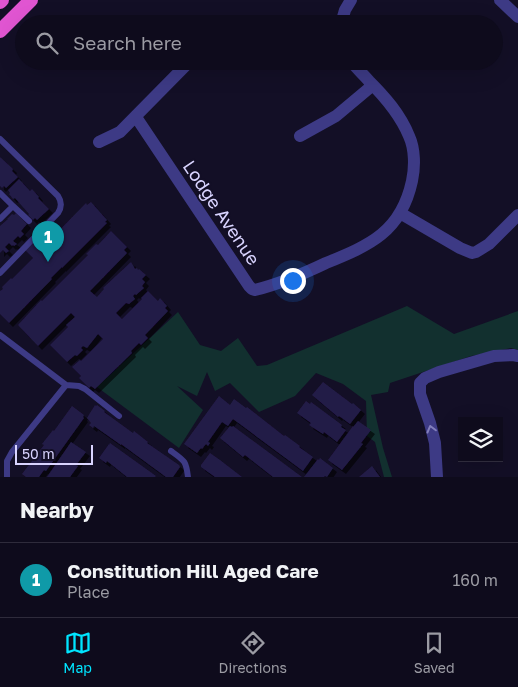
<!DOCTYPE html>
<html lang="en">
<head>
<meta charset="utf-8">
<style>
	:root { --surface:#0e0b1c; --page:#171425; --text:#f1f3f6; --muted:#9b9ba3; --line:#2e2b3b; --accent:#00e5ff }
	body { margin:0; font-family:"Golos Text",sans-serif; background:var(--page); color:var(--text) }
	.controls { position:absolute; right:15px; bottom:15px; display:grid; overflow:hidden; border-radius:0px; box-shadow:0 5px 20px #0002 }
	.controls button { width:45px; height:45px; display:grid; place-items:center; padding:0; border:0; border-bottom:1px solid var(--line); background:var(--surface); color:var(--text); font:25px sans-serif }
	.scale { position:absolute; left:15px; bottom:12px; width:78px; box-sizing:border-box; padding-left:5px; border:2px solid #d9d4ff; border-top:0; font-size:14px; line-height:18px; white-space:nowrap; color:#d9d4ff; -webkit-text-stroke:4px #130f26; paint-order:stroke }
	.you { position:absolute; left:292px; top:280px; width:18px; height:18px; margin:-12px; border:4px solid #fff; border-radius:50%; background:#1a73e8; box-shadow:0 0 0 8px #1a73e833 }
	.badge { display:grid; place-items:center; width:32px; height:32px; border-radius:50%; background:var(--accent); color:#fff; font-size:16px; font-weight:700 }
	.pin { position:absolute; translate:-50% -41px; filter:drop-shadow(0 1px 2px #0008) }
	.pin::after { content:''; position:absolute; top:26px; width:18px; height:15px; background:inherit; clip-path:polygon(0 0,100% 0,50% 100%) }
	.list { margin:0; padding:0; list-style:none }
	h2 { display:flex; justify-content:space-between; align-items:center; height:65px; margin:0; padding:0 20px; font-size:21px }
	h2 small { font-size:16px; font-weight:400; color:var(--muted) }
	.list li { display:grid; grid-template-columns:32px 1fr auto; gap:15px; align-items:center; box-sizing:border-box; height:75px; padding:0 20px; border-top:1px solid var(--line) }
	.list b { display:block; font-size:19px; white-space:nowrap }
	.list p { margin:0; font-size:16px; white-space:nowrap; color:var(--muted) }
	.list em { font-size:16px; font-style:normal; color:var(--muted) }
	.icon { flex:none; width:28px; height:28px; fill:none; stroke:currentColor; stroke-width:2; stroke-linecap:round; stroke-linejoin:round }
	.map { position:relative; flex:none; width:518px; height:477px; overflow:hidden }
	.search { position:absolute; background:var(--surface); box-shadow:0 5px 20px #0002; left:15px; right:15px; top:15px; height:55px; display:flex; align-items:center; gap:12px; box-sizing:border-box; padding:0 18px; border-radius:28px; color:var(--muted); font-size:19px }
	.sheet { height:140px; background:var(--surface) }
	nav { display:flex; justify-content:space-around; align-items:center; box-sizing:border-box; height:70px; border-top:1px solid var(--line); background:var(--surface); font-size:14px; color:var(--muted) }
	nav a { display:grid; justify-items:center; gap:2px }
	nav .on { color:var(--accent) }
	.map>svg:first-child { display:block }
	.green { fill:#12302f }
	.building { fill:#241b47; filter:url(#shadow) }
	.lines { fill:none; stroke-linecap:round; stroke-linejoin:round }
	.service { stroke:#3d3a85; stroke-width:6 }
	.minor { stroke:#3d3a85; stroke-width:12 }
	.trunk { stroke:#e055d1; stroke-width:14 }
	.oneway { stroke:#837fbc }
	.labels { text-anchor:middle; stroke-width:4; stroke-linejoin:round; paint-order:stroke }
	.street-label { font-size:18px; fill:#d9d4ff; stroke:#130f26 }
</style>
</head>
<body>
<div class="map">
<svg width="518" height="477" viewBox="0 0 518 477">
	<defs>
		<filter id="shadow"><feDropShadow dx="4" dy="4" stdDeviation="0" flood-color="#0009"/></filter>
	</defs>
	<rect width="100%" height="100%" fill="#130f26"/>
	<path class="green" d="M407,306L454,334L518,311V350L511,348L471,356L390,383L388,392L371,395L383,448L392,477H384L375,442L367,436L366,401L343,384L316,373L295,396L259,412L230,383L215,391L207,372L197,396L177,386L203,410L179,448L97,387L178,312L200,345L221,351L238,338L257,366L267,365Z"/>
	<path class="building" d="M0,157L13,169L12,171L18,177L6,188L4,186L2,188L0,186Z
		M19,179L30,191L32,189L39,197L38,198L49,209L37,220L35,218L33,220L28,215L29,214L15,198L13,199L9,194L10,193L8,190Z
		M91,202L107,220L105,222L107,223L62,268V267L51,278L52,279L9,323L0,314V291L3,289L2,287L11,278L12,279L33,258L25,250L37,238L45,245L86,203L87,205Z
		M16,213L27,224L21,231L24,234L20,238L18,236L13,241L17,244L14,246L13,245L12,246L9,243L5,247L9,251L6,253L3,250L0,253V226L8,219H7L12,214L14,215Z
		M111,231L127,247L124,250L127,253L90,291L97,297L104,289L103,288L131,262L135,269L137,268L138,270L139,269L146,275L142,279L145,282L142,286L144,288L136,295L135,294L133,296L135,299L129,304L126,303L116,313L122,319L142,299L141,298L148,291L158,301L160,298L167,306L165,308L168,311L145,335L148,338L141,345L139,343L131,351L132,353L95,389L91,386L89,388L79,378L81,376L72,367L80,360L81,361L103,339L98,334L87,348L83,346L81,348L83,350L77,356L75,355L67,362L50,345L68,327L66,325L75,317L71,313L38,346L18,325L41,300L42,301L88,255L86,254L96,244L98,245Z
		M323,382L352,404L353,403L361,410L350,424L339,416L338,417L312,395Z
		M219,396L230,405L234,399L246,408L247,407L284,436L285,435L300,446L299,447L313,457L303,471L233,419L228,426L222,422L208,442L210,443L208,446L206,444L202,449L201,448L197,453L184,444Z
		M306,401L310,404L311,402L342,425L341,427L346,430L337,442L324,432L323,434L309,425L311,423L297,413Z
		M95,405L96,406L97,405L105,411L104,412L133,433L134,431L148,442L147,443L179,465L180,467L173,477H166L121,444V445L94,426L93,428L89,425L91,423L87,418Z
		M72,406L84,415L83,417L84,418L46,471L44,470L39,477H26L22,474L44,445L42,444L53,430L54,431Z
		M358,421L371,430L361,443L363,444L342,470L328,460L353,426V427Z
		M230,426L232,427L233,426L302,477H273L245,455L243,457L220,438Z
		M71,442L86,452L76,465L78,466L70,477H47Z
		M110,443L156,476L155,477H127L107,461L106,463L99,458L109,444V445Z
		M210,453L220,460L242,477H215L201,467V465Z
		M320,458L333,468L327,477L325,476L324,477H304L318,459L319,460Z
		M372,466L380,477H359Z"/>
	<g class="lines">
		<path class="service" d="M0,139L58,196C62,202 62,207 58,213L0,273
			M0,193L13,206L0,219
			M13,206L29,221
			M0,335L66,385L79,386L85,389L119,416
			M171,451C185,461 186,461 188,477
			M7,477V461L12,452L66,385"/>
		<path class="minor" d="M500,0L518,17
			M341,24L345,10L351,0
			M136,117L249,286L252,289L255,290C279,284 303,274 326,263C370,245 401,232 412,181C415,167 415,149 409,136C400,114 385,97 369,81C363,74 356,68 351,61
			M300,136L336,116L373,85
			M99,142L120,132L190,61
			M400,213L460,248L472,253L476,252L489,244L518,215
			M437,477L435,443L430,423L420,394V383L425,378L439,372L494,356L513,355L518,356"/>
		<path class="trunk" d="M0,2L2,0
			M0,31L31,0"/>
	</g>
	<defs><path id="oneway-chevron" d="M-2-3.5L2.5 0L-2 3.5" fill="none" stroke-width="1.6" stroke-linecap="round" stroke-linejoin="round" transform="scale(1.25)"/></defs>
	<use class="oneway" href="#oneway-chevron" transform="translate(431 429) rotate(-105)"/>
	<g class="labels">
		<g class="street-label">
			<text transform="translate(221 213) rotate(56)" y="6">Lodge Avenue</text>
		</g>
	</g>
</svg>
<div class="controls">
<button><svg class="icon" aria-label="layers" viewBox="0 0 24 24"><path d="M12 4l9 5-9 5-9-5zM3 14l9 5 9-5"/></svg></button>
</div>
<div class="scale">50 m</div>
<div class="you"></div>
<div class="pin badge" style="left:48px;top:262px;background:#0f9aa8">1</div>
<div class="search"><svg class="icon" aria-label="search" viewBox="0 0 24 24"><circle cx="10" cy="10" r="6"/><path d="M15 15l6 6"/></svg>Search here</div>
</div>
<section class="sheet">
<h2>Nearby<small></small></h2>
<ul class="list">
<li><span class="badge" style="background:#0f9aa8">1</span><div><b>Constitution Hill Aged Care</b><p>Place</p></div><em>160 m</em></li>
</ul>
</section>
<nav>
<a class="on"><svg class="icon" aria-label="map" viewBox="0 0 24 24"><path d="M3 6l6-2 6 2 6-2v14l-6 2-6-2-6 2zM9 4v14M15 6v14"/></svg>Map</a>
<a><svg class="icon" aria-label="directions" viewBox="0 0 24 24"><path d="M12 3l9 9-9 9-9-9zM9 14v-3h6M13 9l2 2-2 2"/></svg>Directions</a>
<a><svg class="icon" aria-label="saved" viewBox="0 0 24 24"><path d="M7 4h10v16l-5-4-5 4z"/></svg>Saved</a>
</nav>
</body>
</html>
